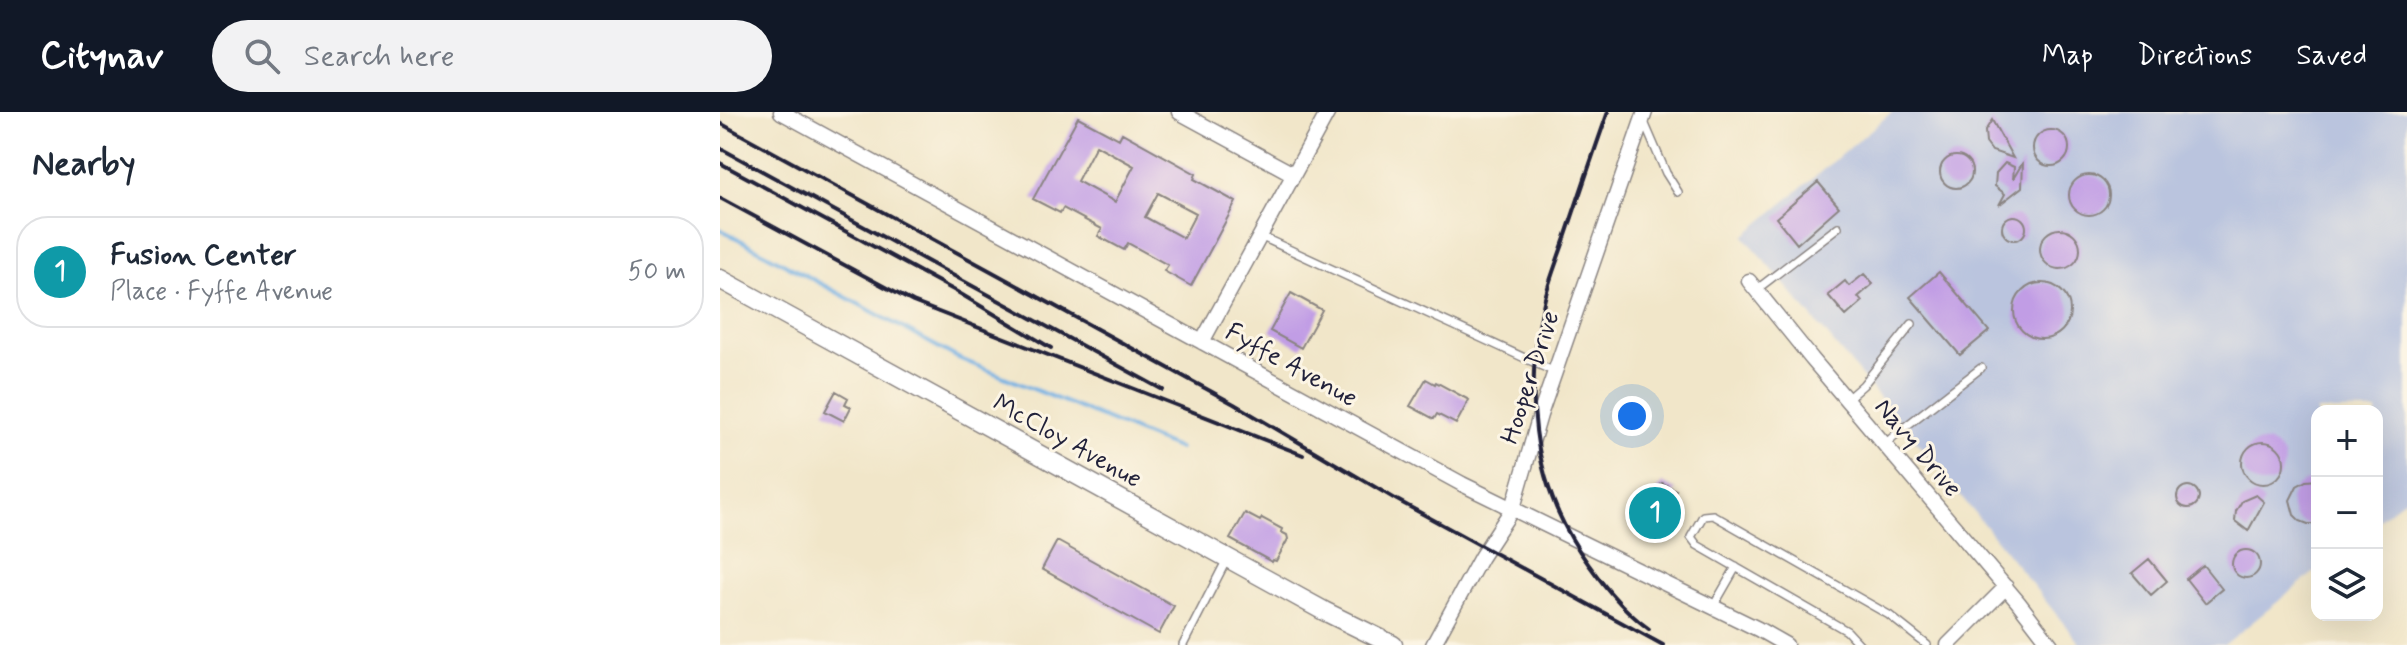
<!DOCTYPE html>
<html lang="en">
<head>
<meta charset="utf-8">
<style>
	:root { --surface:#fff; --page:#f2f2f3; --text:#1f2937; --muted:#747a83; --line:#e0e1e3; --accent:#111827 }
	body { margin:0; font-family:Mynerve,sans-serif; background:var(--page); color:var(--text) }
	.controls { position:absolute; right:24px; bottom:24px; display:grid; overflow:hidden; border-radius:16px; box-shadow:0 8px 32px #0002 }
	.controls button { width:72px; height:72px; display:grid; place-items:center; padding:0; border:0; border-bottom:2px solid var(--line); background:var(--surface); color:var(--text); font:40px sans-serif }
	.you { position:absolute; left:912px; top:304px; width:28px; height:28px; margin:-20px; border:6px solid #fff; border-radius:50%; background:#1a73e8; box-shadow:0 0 0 12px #1a73e833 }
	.badge { display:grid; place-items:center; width:52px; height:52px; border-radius:50%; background:var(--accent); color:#fff; font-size:26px; font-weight:700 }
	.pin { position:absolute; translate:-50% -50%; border:4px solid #fff; box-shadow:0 2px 8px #0006 }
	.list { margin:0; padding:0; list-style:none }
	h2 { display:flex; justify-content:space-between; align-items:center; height:104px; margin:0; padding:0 32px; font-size:34px }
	h2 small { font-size:26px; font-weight:400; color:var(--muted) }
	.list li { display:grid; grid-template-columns:52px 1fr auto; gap:24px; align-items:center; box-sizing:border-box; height:112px; margin:0 16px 16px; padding:0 16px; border:2px solid var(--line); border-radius:32px }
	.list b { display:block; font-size:30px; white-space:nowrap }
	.list p { margin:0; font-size:26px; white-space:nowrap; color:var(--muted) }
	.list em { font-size:26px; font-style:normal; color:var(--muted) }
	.icon { flex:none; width:44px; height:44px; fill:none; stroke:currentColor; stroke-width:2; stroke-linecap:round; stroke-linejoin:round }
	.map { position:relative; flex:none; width:1687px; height:533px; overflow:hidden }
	header { display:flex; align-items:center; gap:48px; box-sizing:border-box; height:112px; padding:0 40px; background:var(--accent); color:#fff }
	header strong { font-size:38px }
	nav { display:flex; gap:44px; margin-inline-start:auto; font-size:28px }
	.search { width:560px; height:72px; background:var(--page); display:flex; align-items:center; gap:20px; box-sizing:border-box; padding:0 28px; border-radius:44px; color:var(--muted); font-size:30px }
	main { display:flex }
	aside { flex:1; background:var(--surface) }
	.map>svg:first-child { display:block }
	.industrial { fill:#bac4de }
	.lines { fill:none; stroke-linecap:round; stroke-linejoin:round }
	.stream { stroke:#70afe3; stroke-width:4 }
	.building { fill:#c19de5; fill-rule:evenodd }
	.service-casing { stroke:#8a8482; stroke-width:10 }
	.minor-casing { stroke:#8a8482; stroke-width:17 }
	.tertiary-casing { stroke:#8a8482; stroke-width:21 }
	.service { stroke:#fff; stroke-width:7 }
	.minor { stroke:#fff; stroke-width:14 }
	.tertiary { stroke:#fff; stroke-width:18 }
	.rail { stroke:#22223b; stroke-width:4 }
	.labels { text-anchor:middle; stroke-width:6; stroke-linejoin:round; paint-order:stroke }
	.street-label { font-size:26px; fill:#22223b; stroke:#fcf5e5 }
</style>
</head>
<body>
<header>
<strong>Citynav</strong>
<div class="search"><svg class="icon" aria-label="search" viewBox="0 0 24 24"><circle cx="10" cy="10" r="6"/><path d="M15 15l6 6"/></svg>Search here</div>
<nav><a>Map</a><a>Directions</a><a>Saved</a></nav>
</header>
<main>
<aside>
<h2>Nearby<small></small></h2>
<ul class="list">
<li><span class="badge" style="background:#0f9aa8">1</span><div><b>Fusion Center</b><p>Place · Fyffe Avenue</p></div><em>50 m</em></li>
</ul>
</aside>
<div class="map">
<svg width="1687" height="533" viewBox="0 0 1687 533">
	<rect width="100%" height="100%" fill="#fcf5e5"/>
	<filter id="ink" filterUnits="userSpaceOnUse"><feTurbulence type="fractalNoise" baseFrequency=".0125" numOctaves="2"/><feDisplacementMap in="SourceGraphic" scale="16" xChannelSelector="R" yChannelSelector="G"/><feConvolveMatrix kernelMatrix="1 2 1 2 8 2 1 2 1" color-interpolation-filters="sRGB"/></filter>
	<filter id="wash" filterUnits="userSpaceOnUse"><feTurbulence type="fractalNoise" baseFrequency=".006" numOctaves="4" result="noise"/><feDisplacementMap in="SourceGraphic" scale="32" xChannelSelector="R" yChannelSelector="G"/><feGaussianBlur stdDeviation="1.8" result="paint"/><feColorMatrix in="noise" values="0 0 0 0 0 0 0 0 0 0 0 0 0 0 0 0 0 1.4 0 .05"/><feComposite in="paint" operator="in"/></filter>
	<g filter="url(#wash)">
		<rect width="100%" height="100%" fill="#f1e6c9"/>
		<path class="industrial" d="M1172,0H1687V385L1657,409V299H1597V458L1504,533H1361L1216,353L1024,124Z"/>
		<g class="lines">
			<path class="stream" d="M0,117L238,246L459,337"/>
		</g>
		<g id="blocks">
			<path class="building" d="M358,5L399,27L402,21L476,62L474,67L516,90L471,174L444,159L448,153L408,131L404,138L378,124L382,117L343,96L340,101L313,87ZM376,33L414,54L395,90L357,69ZM438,81L476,101L463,126L425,105Z
				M1272,8L1293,46L1272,39L1266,31L1265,19Z
				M1313 36a18 18 0 1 1 36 0a18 18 0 1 1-36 0Z
				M1220 60a16 16 0 1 1 32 0a16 16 0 1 1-32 0Z
				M1303,50L1302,75L1279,93L1285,82L1275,74L1276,61L1285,51L1294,55L1293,67Z
				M1349 83a20 20 0 1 1 40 0a20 20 0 1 1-40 0Z
				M1098,70L1119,95L1077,132L1056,106Z
				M1282 116a12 12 0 1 1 24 0a12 12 0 1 1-24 0Z
				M1320 137a20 20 0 1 1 40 0a20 20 0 1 1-40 0Z
				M1219,160L1269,219L1240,243L1190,185Z
				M1144,162L1153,172L1138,185L1142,190L1126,204L1108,183L1125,169L1129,174Z
				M1294 199a28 28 0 1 1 56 0a28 28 0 1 1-56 0Z
				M571,181L602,198L581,236L550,219Z
				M706,267L715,272L716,270L749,288L736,312L717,302L714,307L690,294Z
				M116,279L128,286L125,292L131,295L124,309L105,299Z
				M1522 351a21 21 0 1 1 42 0a21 21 0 1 1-42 0Z
				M1597,368V412H1588L1580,409L1574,403L1570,388L1577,374L1586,369Z
				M942,371L956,378L953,382L957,384L939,416L920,406Z
				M1457 385a11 11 0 1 1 22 0a11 11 0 1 1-22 0Z
				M1536,383L1544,390L1528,419L1515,409L1516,399L1522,389Z
				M525,401L540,409L542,406L562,417L561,420L567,423L568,427L556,449L553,448L552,450L510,427Z
				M337,429L454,494L439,522L322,457Z
				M1512 452a14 14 0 1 1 28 0a14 14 0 1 1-28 0Z
				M1429,447L1447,469L1431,483L1412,461Z
				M1483,453L1502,477L1485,491L1466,467Z"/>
		</g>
	</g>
	<g filter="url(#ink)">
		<use href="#blocks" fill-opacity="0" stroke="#8a8482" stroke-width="2"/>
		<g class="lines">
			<defs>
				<path id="service" d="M924,10L946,61L958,80
					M540,124L835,260
					M1036,178L1118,115
					M1127,287L1143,273L1192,212
					M1165,332L1181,318L1261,256
					M993,495L1016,455
					M463,533L507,447
					M1140,533L1127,519L977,433L971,425L983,404L993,403L1169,503L1207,533"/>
				<path id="minor" d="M61,0L742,372L1038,517L1066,533
					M459,0L573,62
					M1029,169L1092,247L1298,490L1331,533
					M482,230L608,0
					M713,533L761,445L793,396L820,303L925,0
					M1228,533L1286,475"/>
				<path id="tertiary" d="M0,167L604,499L673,533"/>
			</defs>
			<use href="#service" class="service-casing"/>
			<use href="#minor" class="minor-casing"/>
			<use href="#tertiary" class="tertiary-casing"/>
			<use href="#service" class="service"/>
			<use href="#minor" class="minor"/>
			<use href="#tertiary" class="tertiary"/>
			<path class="rail" d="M888,0C873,42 859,84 845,126C838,147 829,168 824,190C804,275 811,366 860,440C879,468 901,497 929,517
				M0,11L514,292L677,388L943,533
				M0,36L443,278
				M0,51L239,181L331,236
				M0,86L193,190L583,343"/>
		</g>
	</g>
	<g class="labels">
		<g class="street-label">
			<text transform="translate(572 252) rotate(29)" y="9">Fyffe Avenue</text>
			<text transform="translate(809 265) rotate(-72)" y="9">Hooper Drive</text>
			<text transform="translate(348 328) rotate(29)" y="9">McCloy Avenue</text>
			<text transform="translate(1199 335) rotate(50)" y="9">Navy Drive</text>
		</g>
	</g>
</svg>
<div class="controls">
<button>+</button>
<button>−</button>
<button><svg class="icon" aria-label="layers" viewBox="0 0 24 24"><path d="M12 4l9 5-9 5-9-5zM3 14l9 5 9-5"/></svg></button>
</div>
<div class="you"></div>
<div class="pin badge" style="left:935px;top:401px;background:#0f9aa8">1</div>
</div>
</main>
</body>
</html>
